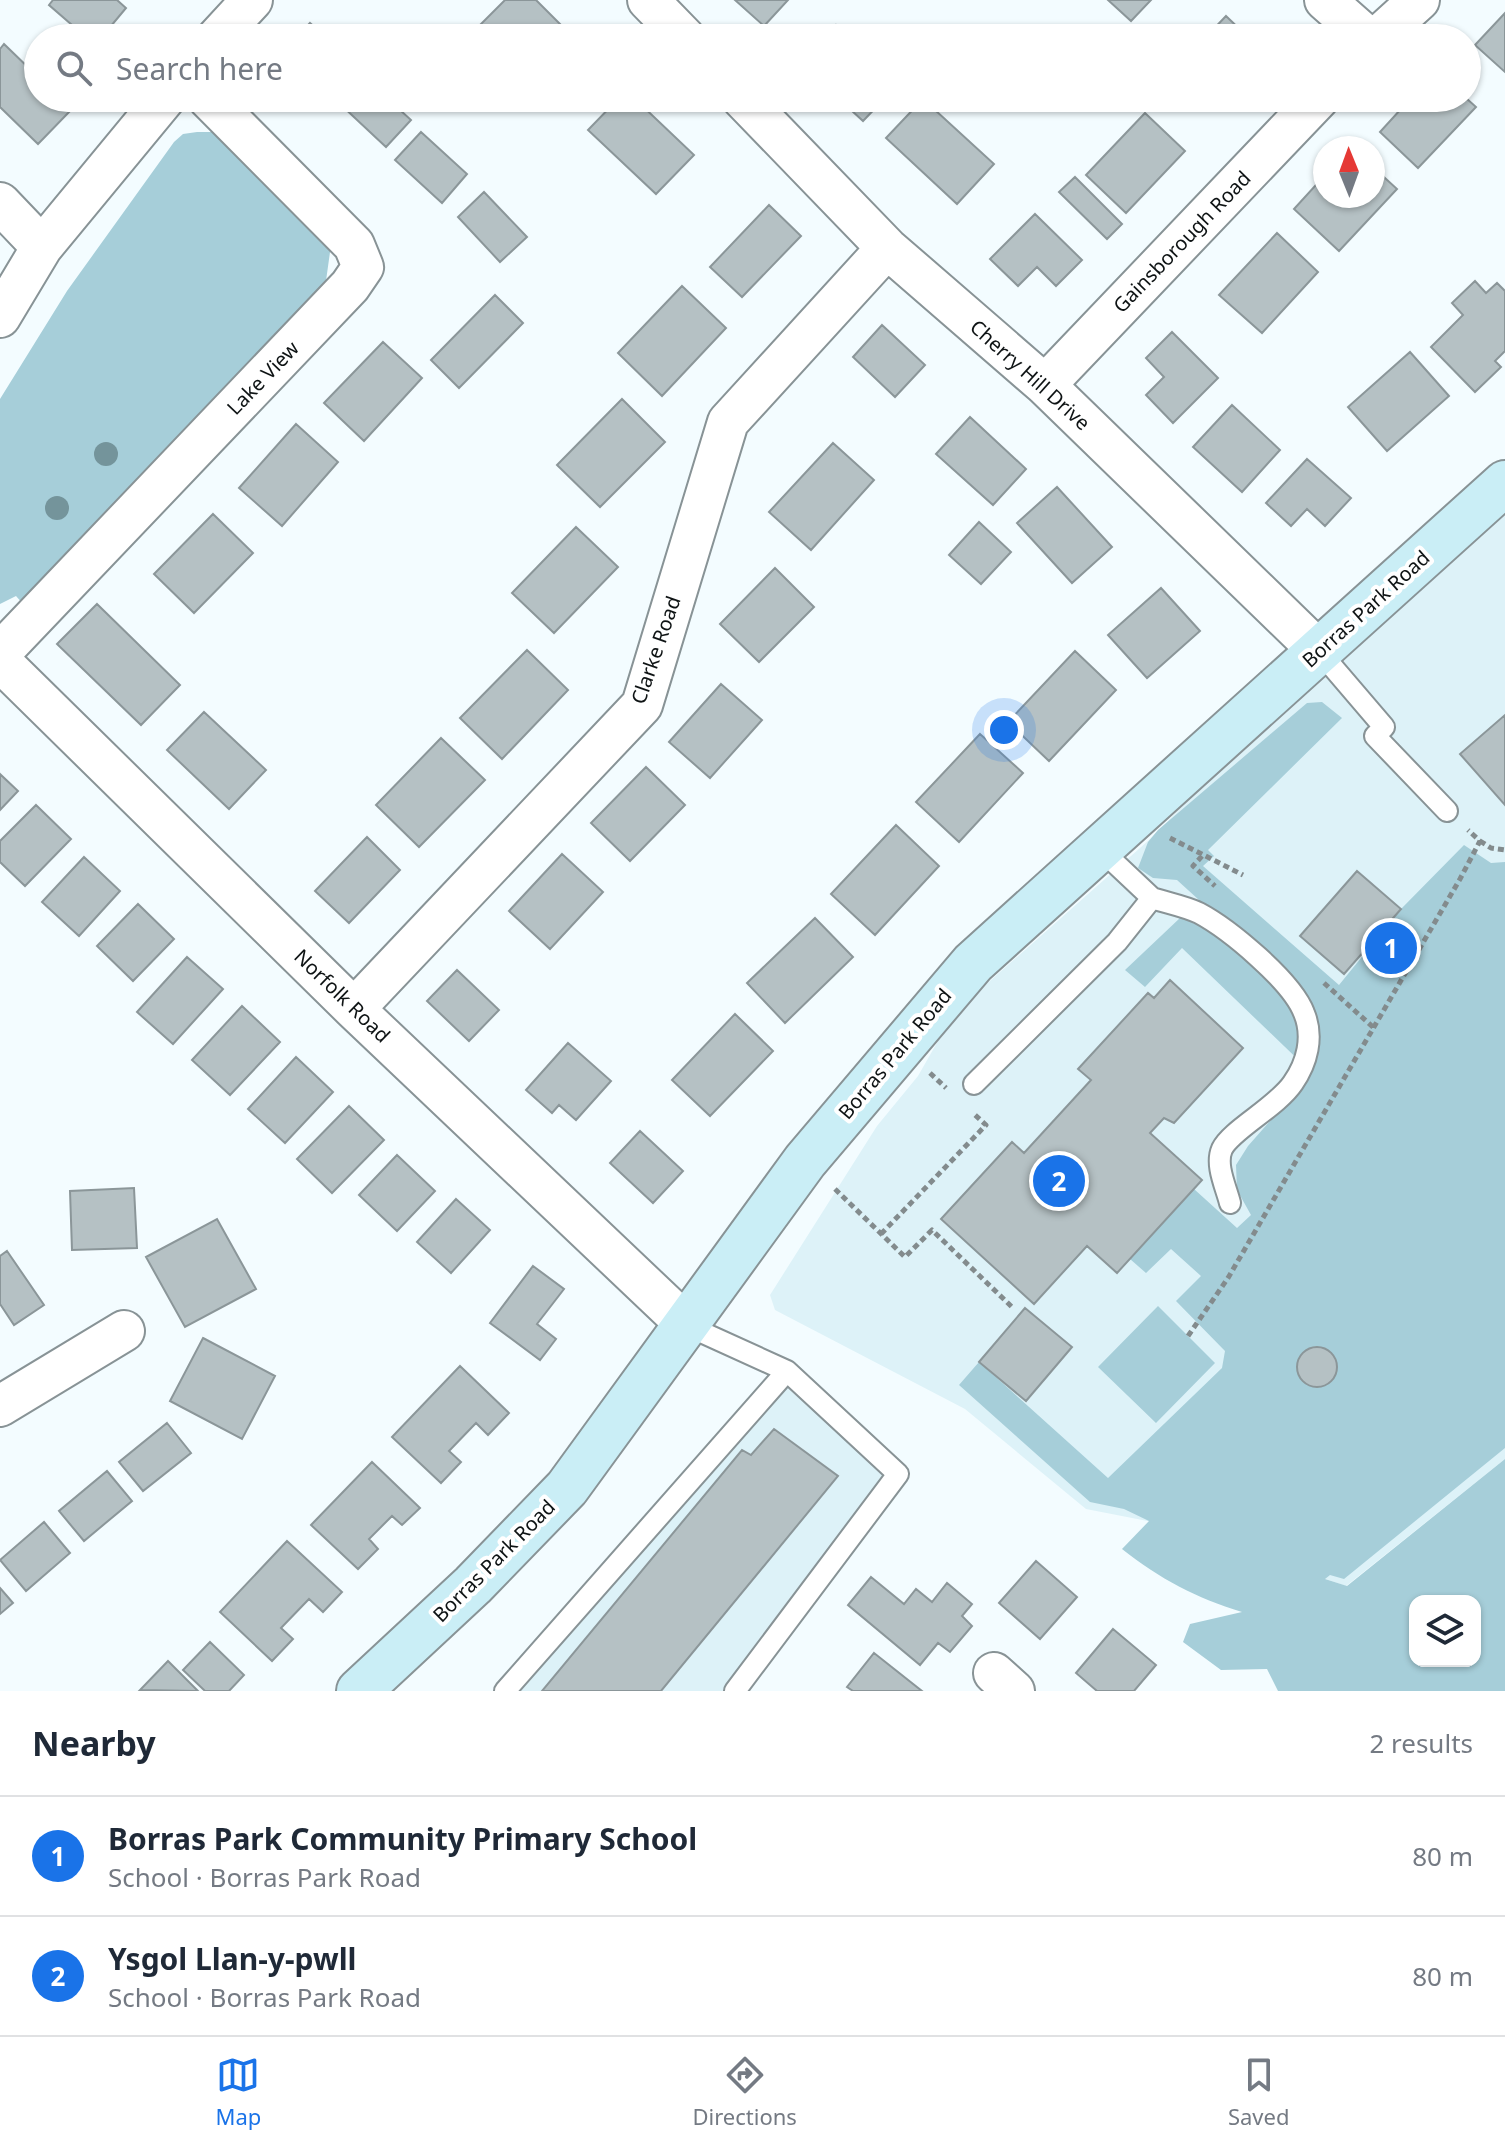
<!DOCTYPE html>
<html lang="en">
<head>
<meta charset="utf-8">
<style>
	:root { --surface:#fff; --page:#f2f2f3; --text:#1f2937; --muted:#747a83; --line:#e0e1e3; --accent:#1a73e8 }
	body { margin:0; font-family:"Noto Sans",sans-serif; background:var(--page); color:var(--text) }
	.controls { position:absolute; right:24px; bottom:24px; display:grid; overflow:hidden; border-radius:16px; box-shadow:0 2px 6px #0004 }
	.controls button { width:72px; height:72px; display:grid; place-items:center; padding:0; border:0; border-bottom:2px solid var(--line); background:var(--surface); color:var(--text); font:40px sans-serif }
	.compass { position:absolute; left:1313px; top:136px; width:72px; height:72px; border-radius:50%; background:var(--surface); box-shadow:0 2px 6px #0004; rotate:359deg }
	.you { position:absolute; left:1004px; top:730px; width:28px; height:28px; margin:-20px; border:6px solid #fff; border-radius:50%; background:#1a73e8; box-shadow:0 0 0 12px #1a73e833 }
	.badge { display:grid; place-items:center; width:52px; height:52px; border-radius:50%; background:var(--accent); color:#fff; font-size:26px; font-weight:700 }
	.pin { position:absolute; translate:-50% -50%; border:4px solid #fff; box-shadow:0 2px 8px #0006 }
	.list { margin:0; padding:0; list-style:none }
	h2 { display:flex; justify-content:space-between; align-items:center; height:104px; margin:0; padding:0 32px; font-size:34px }
	h2 small { font-size:26px; font-weight:400; color:var(--muted) }
	.list li { display:grid; grid-template-columns:52px 1fr auto; gap:24px; align-items:center; box-sizing:border-box; height:120px; padding:0 32px; border-top:2px solid var(--line) }
	.list b { display:block; font-size:30px; white-space:nowrap }
	.list p { margin:0; font-size:26px; white-space:nowrap; color:var(--muted) }
	.list em { font-size:26px; font-style:normal; color:var(--muted) }
	.icon { flex:none; width:44px; height:44px; fill:none; stroke:currentColor; stroke-width:2; stroke-linecap:round; stroke-linejoin:round }
	.map { position:relative; flex:none; width:1505px; height:1691px; overflow:hidden }
	.search { position:absolute; background:var(--surface); box-shadow:0 2px 6px #0004; left:24px; right:24px; top:24px; height:88px; display:flex; align-items:center; gap:20px; box-sizing:border-box; padding:0 28px; border-radius:44px; color:var(--muted); font-size:30px }
	.sheet { height:344px; background:var(--surface) }
	nav { display:flex; justify-content:space-around; align-items:center; box-sizing:border-box; height:112px; border-top:2px solid var(--line); background:var(--surface); font-size:22px; color:var(--muted) }
	nav a { display:grid; justify-items:center; gap:4px }
	nav .on { color:var(--accent) }
	.map>svg:first-child { display:block }
	.built { fill:#ddf2f8 }
	.green { fill:#a6ced9; fill-rule:evenodd }
	.building { fill:#b5c1c4; stroke:#8b9699; stroke-width:2 }
	.lines { fill:none; stroke-linecap:round; stroke-linejoin:round }
	.lane-casing { stroke:#889396; stroke-width:24 }
	.street-casing { stroke:#889396; stroke-width:44 }
	.secondary-casing { stroke:#889396; stroke-width:48 }
	.path { stroke:#838b8d; stroke-width:5; stroke-dasharray:6 4; stroke-linecap:butt }
	.lane { stroke:#fff; stroke-width:20 }
	.street { stroke:#fff; stroke-width:40 }
	.secondary { stroke:#caeef6; stroke-width:44 }
	.tree { fill:#74949b }
	.labels { text-anchor:middle; stroke-width:8; stroke-linejoin:round; paint-order:stroke }
	.street-label { font-size:20px; fill:#0e1314; stroke:#fff }
</style>
</head>
<body>
<div class="map">
<svg width="1505" height="1691" viewBox="0 0 1505 1691">
	<rect width="100%" height="100%" fill="#f3fcff"/>
	<path class="built" d="M1505,505V1459L1346,1586L1168,1525L1086,1509L965,1409L775,1310L770,1295L877,1126L918,1076L938,1041L973,996L1149,840L1310,677Z
		M787,1371L898,1474L735,1691H505Z"/>
	<path class="green" d="M197,132H222L331,245L325,288L23,604L16,596L0,604V399L67,291L174,142L183,134Z
		M1322,702L1342,718L1208,850L1214,856L1203,866L1339,985L1401,909L1464,845L1491,863L1505,862V1448L1344,1579L1330,1575L1325,1579L1347,1586L1505,1459V1691H1278L1267,1669L1221,1670L1183,1642L1190,1624L1242,1612C1196,1598 1160,1579 1122,1549L1149,1521L1124,1509L1090,1502L959,1385L979,1362L1108,1478L1222,1368L1225,1351L1176,1301L1201,1276L1171,1249L1146,1273L1130,1259L1194,1189L1237,1228L1251,1215L1237,1190L1236,1165L1248,1146L1312,1073L1182,948L1145,987L1125,970L1199,900L1177,880L1153,878L1138,868L1148,842L1158,830L1307,703ZM1415,1601H1475V1661H1415Z
		M1158,1306L1215,1363L1156,1423L1098,1367Z"/>
	<path class="building" d="M53,0H117L126,8L101,38H87L49,5Z
		M505,0H536L574,38H495L481,24Z
		M735,0H788L764,26Z
		M1108,0H1151L1131,21Z
		M1505,13V72L1475,45Z
		M1226,16L1249,38H1205Z
		M310,23L327,38H296Z
		M836,25L850,38H824Z
		M4,44L38,77V98H61L72,109L38,144L0,107V49Z
		M346,98H387L411,120L386,147L340,104Z
		M619,98H634L694,155L656,194L588,130Z
		M838,98H885L863,121Z
		M1411,98H1466L1476,107L1418,168L1380,132Z
		M923,99L994,164L957,204L886,138Z
		M1145,113L1185,151L1126,213L1086,175Z
		M421,132L467,174L442,203L395,160Z
		M1373,167L1397,189L1339,251L1294,209L1325,175V196H1373Z
		M1075,177L1122,224L1107,239L1059,192Z
		M484,192L527,237L500,262L458,217Z
		M769,205L801,236L742,297L710,267Z
		M1035,214L1082,260L1056,286L1037,267L1018,286L990,259Z
		M1277,233L1318,272L1262,333L1219,295Z
		M1475,281L1486,293L1497,283L1505,291V351L1495,361L1501,367L1475,392L1431,347L1463,315L1452,303Z
		M682,286L726,328L662,396L618,353Z
		M495,295L523,323L459,388L431,360Z
		M882,325L925,365L895,397L853,357Z
		M1172,332L1218,378L1173,423L1146,395L1164,377L1146,358Z
		M383,342L422,378L364,441L324,403Z
		M1410,352L1449,396L1387,451L1348,407Z
		M622,399L665,442L600,507L557,465Z
		M1232,405L1280,450L1242,492L1193,447Z
		M970,417L1026,469L993,505L936,454Z
		M296,424L338,462L282,526L239,488Z
		M833,443L874,480L811,550L769,512Z
		M1307,459L1351,498L1325,526L1307,509L1291,526L1266,503Z
		M1057,487L1112,547L1072,583L1017,523Z
		M213,514L253,553L194,613L154,574Z
		M979,522L1011,552L981,584L949,555Z
		M576,527L618,567L554,633L512,593Z
		M775,568L814,607L759,662L720,624Z
		M1161,588L1200,631L1147,678L1108,635Z
		M97,604L180,685L141,725L57,644Z
		M527,650L568,690L502,759L460,718Z
		M1075,651L1116,690L1049,761L1008,722Z
		M721,684L762,720L710,778L669,742Z
		M204,712L266,770L229,809L167,750Z
		M1505,715V805L1460,754Z
		M980,734L1023,773L959,842L916,802Z
		M441,738L485,780L419,847L376,805Z
		M646,767L685,805L630,861L591,823Z
		M0,774L18,791L0,810Z
		M36,805L71,839L25,886L0,862V841Z
		M896,825L939,866L875,935L831,894Z
		M367,837L400,870L349,923L315,891Z
		M562,854L603,892L550,949L509,911Z
		M84,857L120,891L79,936L42,902Z
		M1357,871L1401,909L1344,974L1300,936Z
		M138,904L174,939L133,981L97,946Z
		M815,918L853,957L785,1023L747,983Z
		M187,957L223,989L173,1044L137,1012Z
		M457,970L499,1010L469,1041L427,1001Z
		M1170,980L1243,1048L1174,1123L1164,1118L1150,1133L1202,1180L1117,1273L1087,1246L1034,1304L941,1219L1012,1142L1024,1153L1091,1080L1078,1069L1148,993L1154,998Z
		M242,1006L280,1042L230,1095L192,1060Z
		M735,1014L773,1051L710,1116L672,1080Z
		M568,1043L611,1081L576,1120L559,1105L552,1113L526,1090Z
		M296,1057L333,1092L285,1143L248,1109Z
		M349,1106L384,1140L332,1193L297,1159Z
		M640,1131L683,1171L653,1203L610,1163Z
		M397,1155L435,1191L397,1231L359,1195Z
		M134,1188L137,1248L72,1250L70,1191Z
		M456,1199L490,1230L451,1273L417,1242Z
		M217,1219L256,1289L185,1327L146,1257Z
		M7,1251L44,1305L14,1325L0,1304V1256Z
		M533,1266L564,1289L537,1324L556,1339L540,1360L490,1323Z
		M1025,1308L1072,1347L1026,1401L979,1362Z
		M203,1338L275,1376L242,1439L170,1401Z
		M1297 1367a20 20 0 1 1 40 0a20 20 0 1 1-40 0Z
		M460,1366L509,1413L488,1435L476,1423L449,1451L461,1462L441,1483L392,1437Z
		M167,1423L191,1453L143,1491L119,1462Z
		M774,1429L838,1476L661,1691H542L742,1450L751,1455Z
		M372,1462L420,1508L402,1525L392,1516L369,1539L378,1549L358,1569L311,1525Z
		M107,1471L132,1501L84,1541L59,1511Z
		M44,1522L70,1553L26,1591L0,1560Z
		M287,1541L342,1592L323,1612L309,1599L281,1628L293,1639L272,1661L220,1612Z
		M1036,1561L1077,1597L1040,1639L999,1603Z
		M871,1577L904,1604L916,1589L932,1602L947,1583L972,1604L962,1616L972,1626L950,1652L938,1643L920,1665L848,1605Z
		M0,1588L13,1603L0,1614Z
		M1113,1629L1156,1665L1134,1691H1097L1076,1673Z
		M210,1642L244,1675L229,1691H205L183,1670Z
		M874,1653L922,1691H853L847,1687Z
		M168,1661L198,1691L140,1690Z"/>
	<g class="lines">
		<defs>
			<path id="lane" d="M1319,651L1384,727L1375,736L1447,811
				M1152,898C1167,903 1184,906 1199,913C1229,929 1292,981 1304,1013C1314,1037 1307,1063 1293,1083C1277,1107 1231,1130 1222,1149C1215,1165 1226,1187 1230,1203
				M974,1084L1117,942L1152,898L1100,849
				M688,1326L787,1371L898,1474L735,1691
				M505,1691L787,1371"/>
			<path id="street" d="M648,0L685,38
				M1325,0L1368,38
				M217,38L252,0
				M1377,38L1419,0
				M742,98L887,248L1045,385L1319,651
				M0,203L42,247
				M0,317L42,247L165,98
				M1045,385L1319,98
				M0,653L350,286L363,267L354,245L208,98
				M0,661L354,1009L688,1326
				M354,1009L642,705L728,422L887,248
				M0,1406L124,1331
				M994,1673L1014,1691"/>
			<path id="secondary" d="M359,1691L473,1585L567,1488L805,1161L973,963L1505,483"/>
		</defs>
		<use href="#lane" class="lane-casing"/>
		<use href="#street" class="street-casing"/>
		<use href="#secondary" class="secondary-casing"/>
		<path class="path" d="M1170,838L1243,875
			M1480,841L1491,848L1505,850
			M1202,856L1193,866L1215,886
			M1324,983L1374,1028
			M930,1073L946,1088
			M835,1189L905,1257L932,1230L1012,1307
			M881,1234L986,1125L974,1114
			M1188,1336L1228,1278L1460,879L1480,841L1468,830"/>
		<use href="#lane" class="lane"/>
		<use href="#street" class="street"/>
		<use href="#secondary" class="secondary"/>
	</g>
	<g class="tree">
		<circle cx="106" cy="454" r="12"/>
		<circle cx="57" cy="508" r="12"/>
	</g>
	<g class="labels">
		<g class="street-label">
			<text transform="translate(1182 242) rotate(-46)" y="7">Gainsborough Road</text>
			<text transform="translate(1030 375) rotate(42)" y="7">Cherry Hill Drive</text>
			<text transform="translate(263 378) rotate(-46)" y="7">Lake View</text>
			<text transform="translate(1366 609) rotate(-42)" y="7">Borras Park Road</text>
			<text transform="translate(656 650) rotate(-71)" y="7">Clarke Road</text>
			<text transform="translate(342 996) rotate(44)" y="7">Norfolk Road</text>
			<text transform="translate(895 1054) rotate(-50)" y="7">Borras Park Road</text>
			<text transform="translate(494 1561) rotate(-45)" y="7">Borras Park Road</text>
		</g>
	</g>
</svg>
<div class="controls">
<button><svg class="icon" aria-label="layers" viewBox="0 0 24 24"><path d="M12 4l9 5-9 5-9-5zM3 14l9 5 9-5"/></svg></button>
</div>
<svg class="compass" viewBox="-18 -18 36 36"><path d="M0-13l5 13h-10z" fill="#e53935"/><path d="M0 13l5-13h-10z" fill="#747a83"/></svg>
<div class="you"></div>
<div class="pin badge" style="left:1391px;top:948px">1</div>
<div class="pin badge" style="left:1059px;top:1181px">2</div>
<div class="search"><svg class="icon" aria-label="search" viewBox="0 0 24 24"><circle cx="10" cy="10" r="6"/><path d="M15 15l6 6"/></svg>Search here</div>
</div>
<section class="sheet">
<h2>Nearby<small>2 results</small></h2>
<ul class="list">
<li><span class="badge">1</span><div><b>Borras Park Community Primary School</b><p>School · Borras Park Road</p></div><em>80 m</em></li>
<li><span class="badge">2</span><div><b>Ysgol Llan-y-pwll</b><p>School · Borras Park Road</p></div><em>80 m</em></li>
</ul>
</section>
<nav>
<a class="on"><svg class="icon" aria-label="map" viewBox="0 0 24 24"><path d="M3 6l6-2 6 2 6-2v14l-6 2-6-2-6 2zM9 4v14M15 6v14"/></svg>Map</a>
<a><svg class="icon" aria-label="directions" viewBox="0 0 24 24"><path d="M12 3l9 9-9 9-9-9zM9 14v-3h6M13 9l2 2-2 2"/></svg>Directions</a>
<a><svg class="icon" aria-label="saved" viewBox="0 0 24 24"><path d="M7 4h10v16l-5-4-5 4z"/></svg>Saved</a>
</nav>
</body>
</html>
